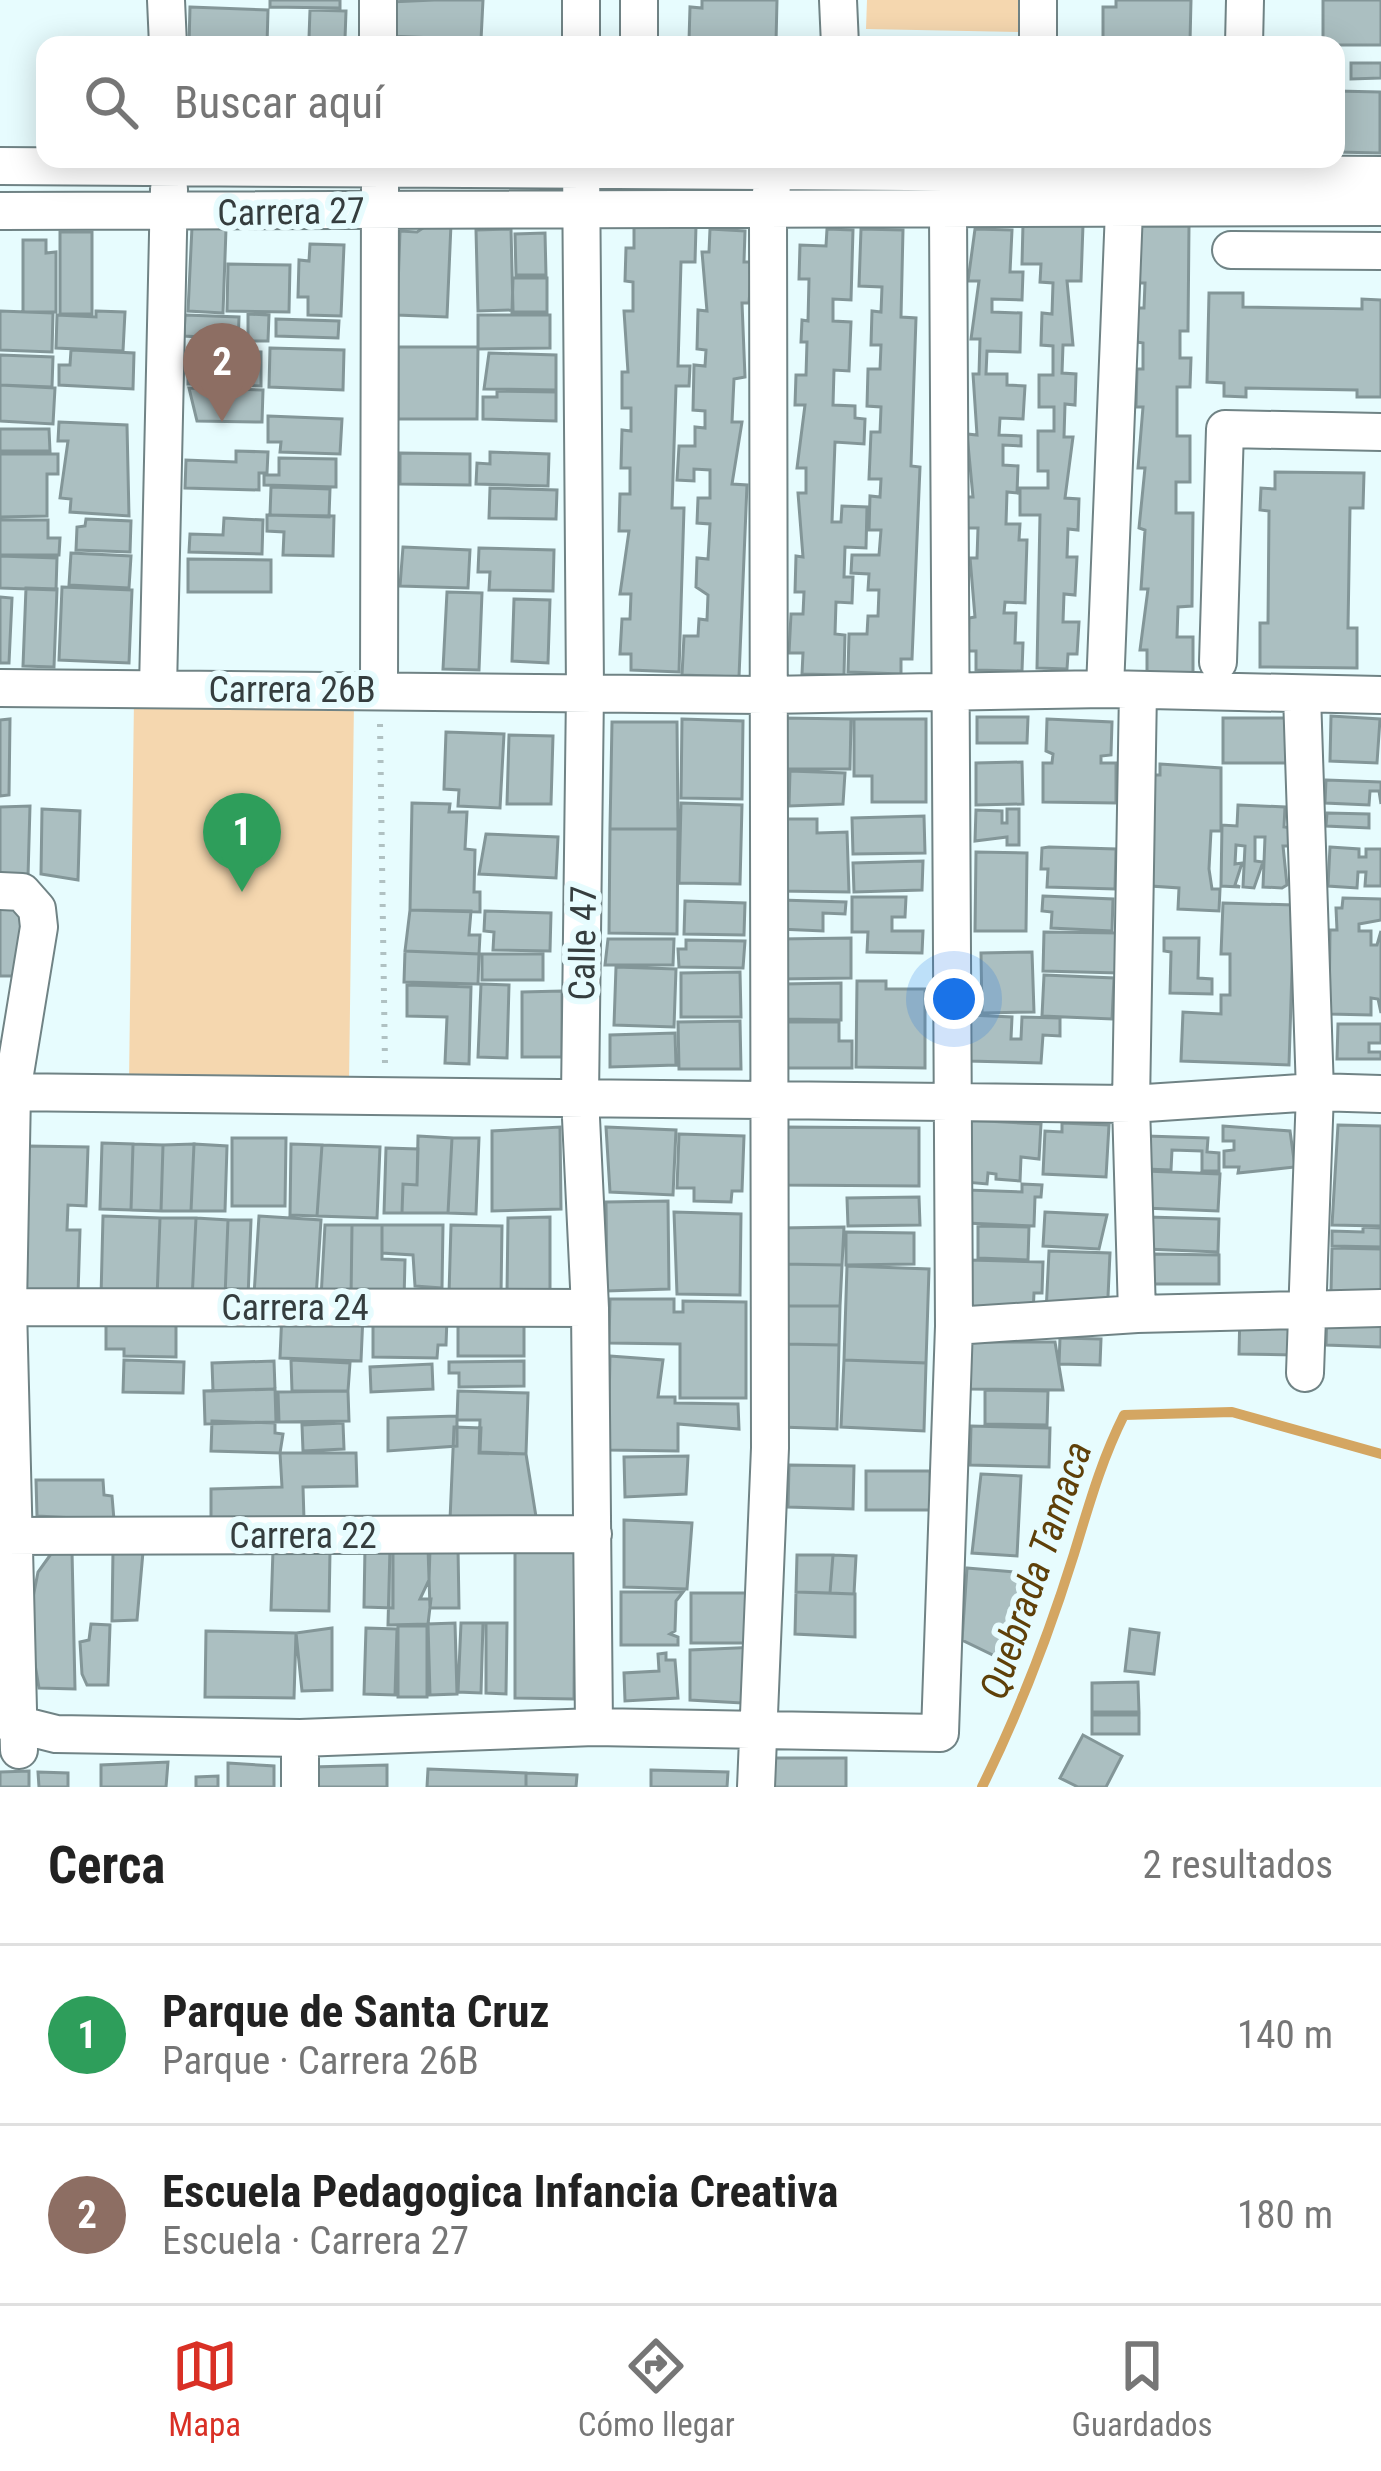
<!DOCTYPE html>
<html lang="es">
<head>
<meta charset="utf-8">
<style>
	:root { --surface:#fff; --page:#f6f6f6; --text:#222; --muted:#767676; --line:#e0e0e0; --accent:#d93025 }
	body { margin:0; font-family:"Roboto Condensed",sans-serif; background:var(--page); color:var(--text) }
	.you { position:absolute; left:954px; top:999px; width:42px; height:42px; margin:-30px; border:9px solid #fff; border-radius:50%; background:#1a73e8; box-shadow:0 0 0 18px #1a73e833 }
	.badge { display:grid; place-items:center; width:78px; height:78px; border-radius:50%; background:var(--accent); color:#fff; font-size:39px; font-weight:700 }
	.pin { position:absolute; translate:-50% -99px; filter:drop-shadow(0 3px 6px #0008) }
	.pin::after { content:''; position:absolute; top:63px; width:42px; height:36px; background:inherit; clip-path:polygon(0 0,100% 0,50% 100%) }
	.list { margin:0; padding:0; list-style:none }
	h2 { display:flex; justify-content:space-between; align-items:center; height:156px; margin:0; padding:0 48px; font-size:51px }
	h2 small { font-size:39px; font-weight:400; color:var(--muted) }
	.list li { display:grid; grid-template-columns:78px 1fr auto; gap:36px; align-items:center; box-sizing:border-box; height:180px; padding:0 48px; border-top:3px solid var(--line) }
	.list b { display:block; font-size:45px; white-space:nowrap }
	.list p { margin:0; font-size:39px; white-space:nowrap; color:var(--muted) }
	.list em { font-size:39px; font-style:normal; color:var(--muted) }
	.icon { flex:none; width:66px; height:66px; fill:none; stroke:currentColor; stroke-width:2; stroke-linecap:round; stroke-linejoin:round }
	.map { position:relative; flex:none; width:1381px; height:1787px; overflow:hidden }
	.search { position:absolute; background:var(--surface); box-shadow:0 6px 30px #0003; left:36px; right:36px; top:36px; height:132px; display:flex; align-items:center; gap:30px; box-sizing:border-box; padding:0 42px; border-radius:24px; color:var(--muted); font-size:45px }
	.sheet { height:516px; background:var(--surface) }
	nav { display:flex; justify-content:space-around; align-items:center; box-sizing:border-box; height:168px; border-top:3px solid var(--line); background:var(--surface); font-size:33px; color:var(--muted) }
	nav a { display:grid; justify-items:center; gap:6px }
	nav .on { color:var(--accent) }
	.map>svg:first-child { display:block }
	.green { fill:#f5d7af }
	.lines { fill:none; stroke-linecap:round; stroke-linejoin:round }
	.stream { stroke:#d4a662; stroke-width:10 }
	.building { fill:#abbfc1; stroke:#839698; stroke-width:3 }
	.minor-casing { stroke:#708385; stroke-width:40 }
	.path { stroke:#b0c1c2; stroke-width:6; stroke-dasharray:3 9; stroke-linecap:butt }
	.minor { stroke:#fff; stroke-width:36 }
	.labels { text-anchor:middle; stroke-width:12; stroke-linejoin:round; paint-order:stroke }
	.street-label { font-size:36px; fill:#353d3e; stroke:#e7fcfe }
	.water-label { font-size:39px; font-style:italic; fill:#5f4009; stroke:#e7fcfe }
</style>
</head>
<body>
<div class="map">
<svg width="1381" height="1787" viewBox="0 0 1381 1787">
	<rect width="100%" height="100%" fill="#e7fcfe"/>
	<path class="green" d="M867,0H1020V32L866,29Z
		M134,699L354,701L349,1084L129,1082Z"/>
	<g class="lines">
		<path class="stream" d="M982,1787C1019,1712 1049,1634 1074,1554C1089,1505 1101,1461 1124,1415L1232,1412L1381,1454"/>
	</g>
	<path class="building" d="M270,0H340V8L270,7Z
		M434,0H483L481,40L389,36L390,2Z
		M702,0H777L776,43L689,41L690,7L702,8Z
		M1116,0H1191L1190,42H1103V7H1116Z
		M1323,0H1381V45H1323Z
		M190,7L268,10L267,45H189Z
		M310,10L346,11L345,39L309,38Z
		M1351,63H1381V78L1351,79Z
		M1336,91L1380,92V153L1336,152Z
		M429,224H451L447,317L397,315L400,231L417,232Z
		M1023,224L1083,225L1081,281H1067L1073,345H1063L1062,373L1076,374L1075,405L1065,404L1064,437H1073L1065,498L1079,499L1078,530L1068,529L1067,557H1077L1075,595L1064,594L1063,622H1079L1077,654H1068L1067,669L1037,668L1040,515H1020V488H1048V471H1038V431H1054V407H1039V375H1053V346L1041,345L1042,313L1052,314L1053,283L1040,282L1041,264H1022Z
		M634,225L696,226L695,262H681L678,366H690L689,386H676L672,508H684L679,672L631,670V654H620L622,619H630L631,594H620L629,531H619L620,494H630V468H621L622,430L631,431V408H622V372H628L624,311H633V282L625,281L626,248H634Z
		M1137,226H1189L1188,331H1180V358H1191L1190,387H1177V436H1190V482H1176V513H1193L1192,606L1178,607L1177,637H1193V676H1147V650H1140L1148,589H1141L1145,530L1139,528L1145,468H1138L1143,407H1136L1137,369H1143V343L1137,342V308H1144L1145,283H1136Z
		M192,227L226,229L223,313L188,311Z
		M511,229L513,310L478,311L476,230Z
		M710,229L745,231L744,262H752L749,303H742L745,377L734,379L732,422H742L732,484L747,485L739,677L682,675L684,636H698L699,619L707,620L708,595L696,587L697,558L708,559L710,524L697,523L698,498H710V470L694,469V481L677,480L679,446H695V427L705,428V411L693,410L694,365L705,366L706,350L697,349L698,310L707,311L702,252H709Z
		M827,229L853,230L851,300L833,299V321L851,322L849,371L834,370L833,405L855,406V418L865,419L864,444L835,442L832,522H841L842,506L867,507L866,548L845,547L844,577H853L852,603L836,602L835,634L845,635L844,675L802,674L803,653H789L791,614H803L804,592H795L796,556L803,557L798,493H806V468H797L805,405H795L796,375H806L807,342H801L802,320L808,321L809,279H799L800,245L826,246Z
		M861,229L903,230L901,317L916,318L911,466L920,467L912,659H901V674L848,672L849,634H867L868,616H878L879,590H868L869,574L851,573L852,555H879L881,530H869L870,496L880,497L881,479H869L871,432H880L881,407L867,406L868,369H880L881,345H871L872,311L881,312L882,287L859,286Z
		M975,229L1012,230L1010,272H1023L1022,300L992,299V312L1021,313L1020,352L987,351L986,374H1007V385L1025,386L1023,419L1000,418L999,435L1021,436V446L1003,445V465L1018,466L1017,493L1007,492L1006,524H1020L1019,540H1027L1025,603L1005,602L1004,613H1016L1015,643H1023L1022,671L976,670V651H968L969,618L975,617L970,558H977L978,528H966V497H973L967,434L977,435L973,374H979L980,339H971L979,281H968Z
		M60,232H92V314H60Z
		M545,233L546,275H516L515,234Z
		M23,240H46V253L56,252V312H23Z
		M310,244L344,245L341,316L308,315V297H298L299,260L309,261Z
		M228,264L290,265L289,312L227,311Z
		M513,278H547V312H512Z
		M1209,293H1243V307L1362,309V299L1381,300V397H1357V390L1246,388V397L1224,396V383L1207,382Z
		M0,311L53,313L52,352L0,350Z
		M96,311L125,312L123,351L56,348L57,315L96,317Z
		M248,314L269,315L268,341H248Z
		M185,315L239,317L238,348L200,346V337L184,336Z
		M478,315H550V348L478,349Z
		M276,319L339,321L338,338L276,336Z
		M398,347H478L477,419H398Z
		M270,348L344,350L343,390L269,387Z
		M71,350L134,353L133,389L59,385V365H70Z
		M188,350L261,352V386L188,384Z
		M489,353L556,355V390L484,389Z
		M0,355L53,357L52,387L0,385Z
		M0,385L55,388L53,424L0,421Z
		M189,388L263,390L262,422L197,421Z
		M497,391L556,392V421L483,419V397H497Z
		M268,416L342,419L340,454L280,452L281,442H268Z
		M59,422L127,425L129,516L70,512L71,499L60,498L68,441H58Z
		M0,429H49L50,451H0Z
		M236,451L268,452L267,473H259V490L185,488L186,460L236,462Z
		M490,452L549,454L548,486L476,484L477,463L490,464Z
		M400,453L470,454V485L400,484Z
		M0,454H58V474H47V516L0,517Z
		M279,458L336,459V487L264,485V475H279Z
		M1275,472L1364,473L1363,508H1350L1348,628H1357V668L1260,667V623H1268L1269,511L1260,510L1261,488L1275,489Z
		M271,487L330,489L329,517L270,515Z
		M490,488L557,490L556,519L489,518Z
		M267,515L334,516L333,556L283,555L284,532L267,531Z
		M224,518L263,520L262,554L189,552L190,534L223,535Z
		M86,519L131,521L130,552L76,550L77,527L85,526Z
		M0,520H48V538H60L59,555H0Z
		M403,547L470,550L468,588L400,586Z
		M479,548L554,550L553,591L489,590L490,572H478Z
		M71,553L131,556L129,588L69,585Z
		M0,556L57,558L56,590L0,588Z
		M188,559L271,560V592H188Z
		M62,587L132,590L129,663L59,660Z
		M26,588L57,589L54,667L23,666Z
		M447,592L482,593L479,670L443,669Z
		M0,597L12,598L9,663H0Z
		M514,599L550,600L548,663L512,661Z
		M1331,716L1380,719L1377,763L1330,761Z
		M977,717H1028L1027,743H977Z
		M781,718L851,719L850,769H781Z
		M1223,718H1292V763H1223Z
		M10,719L9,795L0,796V720Z
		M682,719L743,721L742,799L681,798Z
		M854,719H926V802H872V776H854Z
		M1047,719L1112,722L1111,755L1101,756V763H1116V803L1043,802V763H1052L1053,754L1046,751Z
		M612,722H677L678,829H610Z
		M446,732L504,734L500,808L458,806L459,790L444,789Z
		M509,735L553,736L551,804H507Z
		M1022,762L1023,804L976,805V763Z
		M1160,764L1221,768V831H1211L1209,869L1212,889H1220L1219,911L1178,909L1179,888L1151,886L1154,775H1160Z
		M790,771L845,773L843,804L789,806Z
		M1326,780L1381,782V804L1379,791H1370L1369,805L1325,803Z
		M412,803L450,804L449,812H467L465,849L475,850L474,892H480V912L410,910Z
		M681,803L742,805L740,884L679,883Z
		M1238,805L1285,807L1284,827L1293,828L1292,846H1283L1287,885L1282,888L1263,887L1265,837H1255V861L1263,862L1254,888L1243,887L1245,846L1236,845L1235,864L1242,863L1235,885L1240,887L1221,886L1222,825L1237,826Z
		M30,806L28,877H0V807Z
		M42,809L80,811L78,880L41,874Z
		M1007,809H1019V845H1007V837L975,841L976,810L1002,811V823H1007Z
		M1327,813L1369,814V828L1326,826Z
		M924,816L925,853L853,854L852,818Z
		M778,819H817V833L847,832L849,892L779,891Z
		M610,829H678L677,934L609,933Z
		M486,834L558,837L556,878L479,874Z
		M1049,847L1116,849L1115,889L1047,887L1048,869H1041L1042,848Z
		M1330,847L1359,849V857H1366V849H1381V886H1365L1366,872H1358L1357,888L1328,886Z
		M976,852L1027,853L1026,931H975Z
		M923,861L922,890L854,892L853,863Z
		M1043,896L1113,899L1112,931L1051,928L1052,912L1042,911Z
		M852,897H906L905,917H892V931H923L922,953L867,952L868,932H852Z
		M0,898H21L20,976H0Z
		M1343,898L1381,899V920L1359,924V931H1371V945H1377L1381,931V1013L1378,999L1371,998V1015L1329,1014L1330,930H1337L1336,908H1342Z
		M780,900L846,902L845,914L823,913V931L779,929Z
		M685,901L745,903L744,935L684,934Z
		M1223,903L1294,905L1289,1065L1181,1061L1183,1012L1221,1014V995H1230V954H1221Z
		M410,910L471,911L469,935H480L479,954L405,951Z
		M485,911L551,913L550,951L493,950L494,932L484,931Z
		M1044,932L1119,933L1118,973L1043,971Z
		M851,938V978L780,979V939Z
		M1164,938H1199L1198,978L1212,979V994L1170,993L1171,952L1164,951Z
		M608,939H674L673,965H605Z
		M686,940L745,941L743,968L679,967L678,949H686Z
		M405,951L479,954L478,984L404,982Z
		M1032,952L1034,1012L982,1013L981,953Z
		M482,954H543V980H482Z
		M616,967L676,969L674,1027L614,1025Z
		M740,972L741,1017H681V973Z
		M1044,975L1114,978L1112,1019L1042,1016Z
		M857,981H886V989H925V1068L856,1067Z
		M841,983V1020L784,1019V984Z
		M481,984L509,985L507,1058L478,1057Z
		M407,985L471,987L469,1064L445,1063L447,1017L407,1016Z
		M562,991V1057H522V992Z
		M969,1015L1012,1017L1011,1039H1021L1022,1017L1060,1018V1036L1043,1035L1041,1063L968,1061Z
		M740,1021L741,1069H679L678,1022Z
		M782,1022H839V1041H852V1068H782Z
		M1338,1024H1381V1043H1369V1052H1381V1059H1337Z
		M675,1033L676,1065L610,1067V1035Z
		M967,1120L1041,1124L1039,1159L1021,1157L1020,1181L996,1179V1174L988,1173L987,1184L964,1182Z
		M1062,1123L1109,1125L1106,1177L1043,1174L1045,1131L1062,1132Z
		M1338,1125L1381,1126V1226L1332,1225Z
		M1223,1126L1290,1131L1295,1167L1238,1173L1239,1167H1224V1151L1234,1150V1141H1223Z
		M560,1127L561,1209L492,1211V1131Z
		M606,1127L676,1130L673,1195L610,1192Z
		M781,1127L919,1128V1186L780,1185Z
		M679,1134L744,1136L742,1191H732L731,1202L694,1201V1188H677Z
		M418,1136L452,1138L448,1213H402L403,1184L417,1185Z
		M1146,1136L1208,1138L1207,1152L1219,1153V1171H1202V1151L1172,1150L1171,1170L1145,1169Z
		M232,1138H286L285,1206H232Z
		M452,1138H479L476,1214L448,1213Z
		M102,1143L133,1144L131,1210L100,1209Z
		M133,1144L163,1145L161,1211L131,1210Z
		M194,1144L191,1211H161L163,1145Z
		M194,1144L227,1146L225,1211H191Z
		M291,1144L322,1145L317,1216L290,1215Z
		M322,1145L380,1147L377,1218L317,1216Z
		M28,1146L88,1147L86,1206L68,1205L67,1230H80L78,1295L23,1293Z
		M386,1148L418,1149L417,1185L403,1184L402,1213H384Z
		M1145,1171L1220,1174L1218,1211L1144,1208Z
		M1022,1184L1042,1185L1041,1197H1035L1034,1226L966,1223L967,1190L1022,1192Z
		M919,1197L920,1225L848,1226L847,1198Z
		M668,1201L669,1289L607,1291L606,1202Z
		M674,1212L741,1214L740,1295L677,1294Z
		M1045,1212L1107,1215L1099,1249L1043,1246Z
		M103,1216L160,1218L157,1298L101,1297Z
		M259,1216L321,1220L316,1298L254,1295Z
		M550,1217V1294L507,1293L508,1218Z
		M1147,1217L1219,1219L1218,1252L1146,1249Z
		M160,1218H196L192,1300L157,1298Z
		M196,1218L228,1220L225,1297L192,1300Z
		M228,1220H251L248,1298L225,1297Z
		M325,1225H352L351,1299L321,1298Z
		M352,1225H382V1259L405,1260L404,1300L351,1299Z
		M382,1225H443L442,1288L415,1286L413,1255L382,1253Z
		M451,1225L502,1226L501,1295L449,1294Z
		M978,1226L1029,1227L1028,1260L978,1258Z
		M844,1227L842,1265L781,1264L780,1228Z
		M1363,1227L1381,1228V1247L1332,1246V1231L1363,1232Z
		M846,1232L914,1233V1264L846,1265Z
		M1332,1248L1381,1249V1293L1331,1292Z
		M1049,1251L1110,1253L1108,1297L1046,1313Z
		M1154,1254L1219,1255V1284H1153Z
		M968,1260L1043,1262L1042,1293H1034L1033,1315L967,1313Z
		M781,1264L842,1265L840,1306H782Z
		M847,1266L929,1269L926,1363L844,1360Z
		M610,1299H674V1312H683V1301L746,1302V1398H680V1344L609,1343Z
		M782,1306H840L839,1345L783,1344Z
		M282,1311L363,1315L361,1361L280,1358Z
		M1240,1311L1295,1312L1294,1355L1239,1354Z
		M1327,1315L1381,1316V1347L1326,1345Z
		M373,1317L447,1318L446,1345H438L437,1358L373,1357Z
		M106,1321L176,1322V1357L124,1356V1349H106Z
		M458,1322H524V1356H458Z
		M1060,1338L1101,1339L1100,1365L1059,1364Z
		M969,1342H1055L1063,1390L969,1389Z
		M783,1344L839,1345L837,1429L781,1427Z
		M610,1356L663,1360L658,1397H675V1403L738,1404L739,1429L678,1424V1451L608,1450Z
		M124,1360L184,1362L183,1393L123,1392Z
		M291,1360L350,1363L348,1391H292Z
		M844,1360L926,1363L924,1431L841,1427Z
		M274,1361L275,1389L213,1391L212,1363Z
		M524,1361V1386L459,1387V1373H449V1362Z
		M432,1364L433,1389L371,1392L370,1367Z
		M275,1389L276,1422L205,1424L204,1391Z
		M985,1390L1048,1391L1047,1425L985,1424Z
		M348,1391L349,1421L279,1422L278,1392Z
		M458,1391L528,1393L526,1454L479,1453L480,1420H457Z
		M457,1416V1446L388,1451V1418Z
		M212,1421L275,1423V1433L283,1434L280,1453L211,1451Z
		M343,1423L344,1449L303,1451L302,1425Z
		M971,1426L1050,1428L1049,1467L970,1465Z
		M454,1427L481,1428L480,1452L526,1454L537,1523L450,1520Z
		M280,1453H356L357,1486L303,1487L304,1520L211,1522V1489L282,1487Z
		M688,1456L686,1494L625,1497L624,1457Z
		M789,1465L854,1466L853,1509L788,1507Z
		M866,1471H930L931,1510H866Z
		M981,1474L1021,1476L1017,1556L972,1553Z
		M36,1480H103L104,1495L112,1496L114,1520L37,1516Z
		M624,1520L692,1523L687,1589L624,1587Z
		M365,1547L393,1548V1608L364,1607Z
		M458,1547L459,1608H430L428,1548Z
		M390,1548L430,1549L429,1580L420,1599H431L428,1624L388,1625Z
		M515,1549L575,1550L574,1699L515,1698Z
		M113,1550L143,1552L137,1620L112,1621Z
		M273,1550L330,1551L329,1611L271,1610Z
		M72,1551L75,1689L39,1688L28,1623L38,1572L51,1554Z
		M797,1555H833L830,1593L796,1592Z
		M833,1555L856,1556L854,1594L830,1593Z
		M967,1568L1040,1574L999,1658L962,1640Z
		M621,1592H683L676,1601L675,1631L670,1634L678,1637V1645H621Z
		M796,1592L855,1594V1637L795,1634Z
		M691,1593H755L754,1643H691Z
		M455,1623L457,1694L430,1695L428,1624Z
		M461,1623H483L481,1693L458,1692Z
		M486,1623H507L506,1694L486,1693Z
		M91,1624L110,1625L108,1685H87L82,1674L80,1642L89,1640Z
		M398,1626H427V1697H398Z
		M332,1628V1690L302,1691L296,1633Z
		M366,1628L397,1629L395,1695L364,1694Z
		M1130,1629L1159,1633L1154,1674L1125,1671Z
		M206,1631L296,1633L294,1698L205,1697Z
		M759,1647V1704L690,1700V1650Z
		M666,1653V1660H675L678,1698L625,1701L624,1673L659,1671L658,1654Z
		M1138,1682L1139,1712H1092V1683Z
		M1092,1715H1139V1734H1092Z
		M1083,1735L1122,1756L1106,1787H1078L1060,1778Z
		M762,1758H846V1787H762Z
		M168,1762L166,1787H101V1765Z
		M228,1763L274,1766V1787H228Z
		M387,1765V1787H313L312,1767Z
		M428,1769L526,1773V1787H427Z
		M651,1770L728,1772L727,1787H651Z
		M29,1771V1787H0V1772Z
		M38,1772L68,1773V1787H39Z
		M526,1773L577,1775L576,1787H526Z
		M218,1776V1787H196V1777Z"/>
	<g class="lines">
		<defs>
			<path id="minor" d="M166,0L168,45
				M378,0V45
				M581,0V45
				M639,0V45
				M838,0L840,45
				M1038,0V45
				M1244,45L1245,0
				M581,159L585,691L580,1097L590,1308L594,1727
				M0,166L1381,175
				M0,211L1381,207
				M1231,250L1381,251
				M1218,662L1225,429L1381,432
				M0,688L766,695L1105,689L1381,695
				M379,688L380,187
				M158,689L169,189
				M1105,689L1124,210
				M1302,695L1315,1092L1305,1373
				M0,891L22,892L37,909L39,927L12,1092L8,1307L19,1750
				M0,1092L1131,1104L1315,1092L1381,1094
				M0,1307L590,1308
				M1137,1314L1131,1104L1138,690
				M954,1326L1137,1314L1381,1308
				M0,1536L593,1534
				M0,1720L56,1734L300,1738L594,1727L940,1733L954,1326L948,212
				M300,1787V1738
				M756,1787L770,1448L768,212L774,173"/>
		</defs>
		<use href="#minor" class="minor-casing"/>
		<path class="path" d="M380,724L385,1064"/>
		<use href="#minor" class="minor"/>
	</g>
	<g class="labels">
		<g class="street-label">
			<text transform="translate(291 211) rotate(-1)" y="13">Carrera 27</text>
			<text x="292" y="702">Carrera 26B</text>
			<text transform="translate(582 943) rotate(-89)" y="13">Calle 47</text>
			<text x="295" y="1320">Carrera 24</text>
			<text x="303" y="1548">Carrera 22</text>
		</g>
		<g class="water-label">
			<text transform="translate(1035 1570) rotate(-71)" y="14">Quebrada Tamaca</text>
		</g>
	</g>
</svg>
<div class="you"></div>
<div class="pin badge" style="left:242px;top:892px;background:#2e9e5b">1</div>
<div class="pin badge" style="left:222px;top:422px;background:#8d6e63">2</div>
<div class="search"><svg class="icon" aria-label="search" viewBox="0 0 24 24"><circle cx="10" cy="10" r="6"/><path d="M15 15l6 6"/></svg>Buscar aquí</div>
</div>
<section class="sheet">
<h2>Cerca<small>2 resultados</small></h2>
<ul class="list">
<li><span class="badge" style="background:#2e9e5b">1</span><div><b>Parque de Santa Cruz</b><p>Parque · Carrera 26B</p></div><em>140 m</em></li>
<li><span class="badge" style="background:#8d6e63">2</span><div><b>Escuela Pedagogica Infancia Creativa</b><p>Escuela · Carrera 27</p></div><em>180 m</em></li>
</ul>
</section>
<nav>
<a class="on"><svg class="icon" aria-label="map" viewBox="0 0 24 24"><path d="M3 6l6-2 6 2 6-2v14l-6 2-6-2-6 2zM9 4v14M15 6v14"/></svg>Mapa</a>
<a><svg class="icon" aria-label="directions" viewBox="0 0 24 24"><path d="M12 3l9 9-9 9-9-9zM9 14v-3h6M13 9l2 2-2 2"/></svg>Cómo llegar</a>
<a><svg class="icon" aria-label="saved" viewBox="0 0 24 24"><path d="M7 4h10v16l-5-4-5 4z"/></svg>Guardados</a>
</nav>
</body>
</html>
